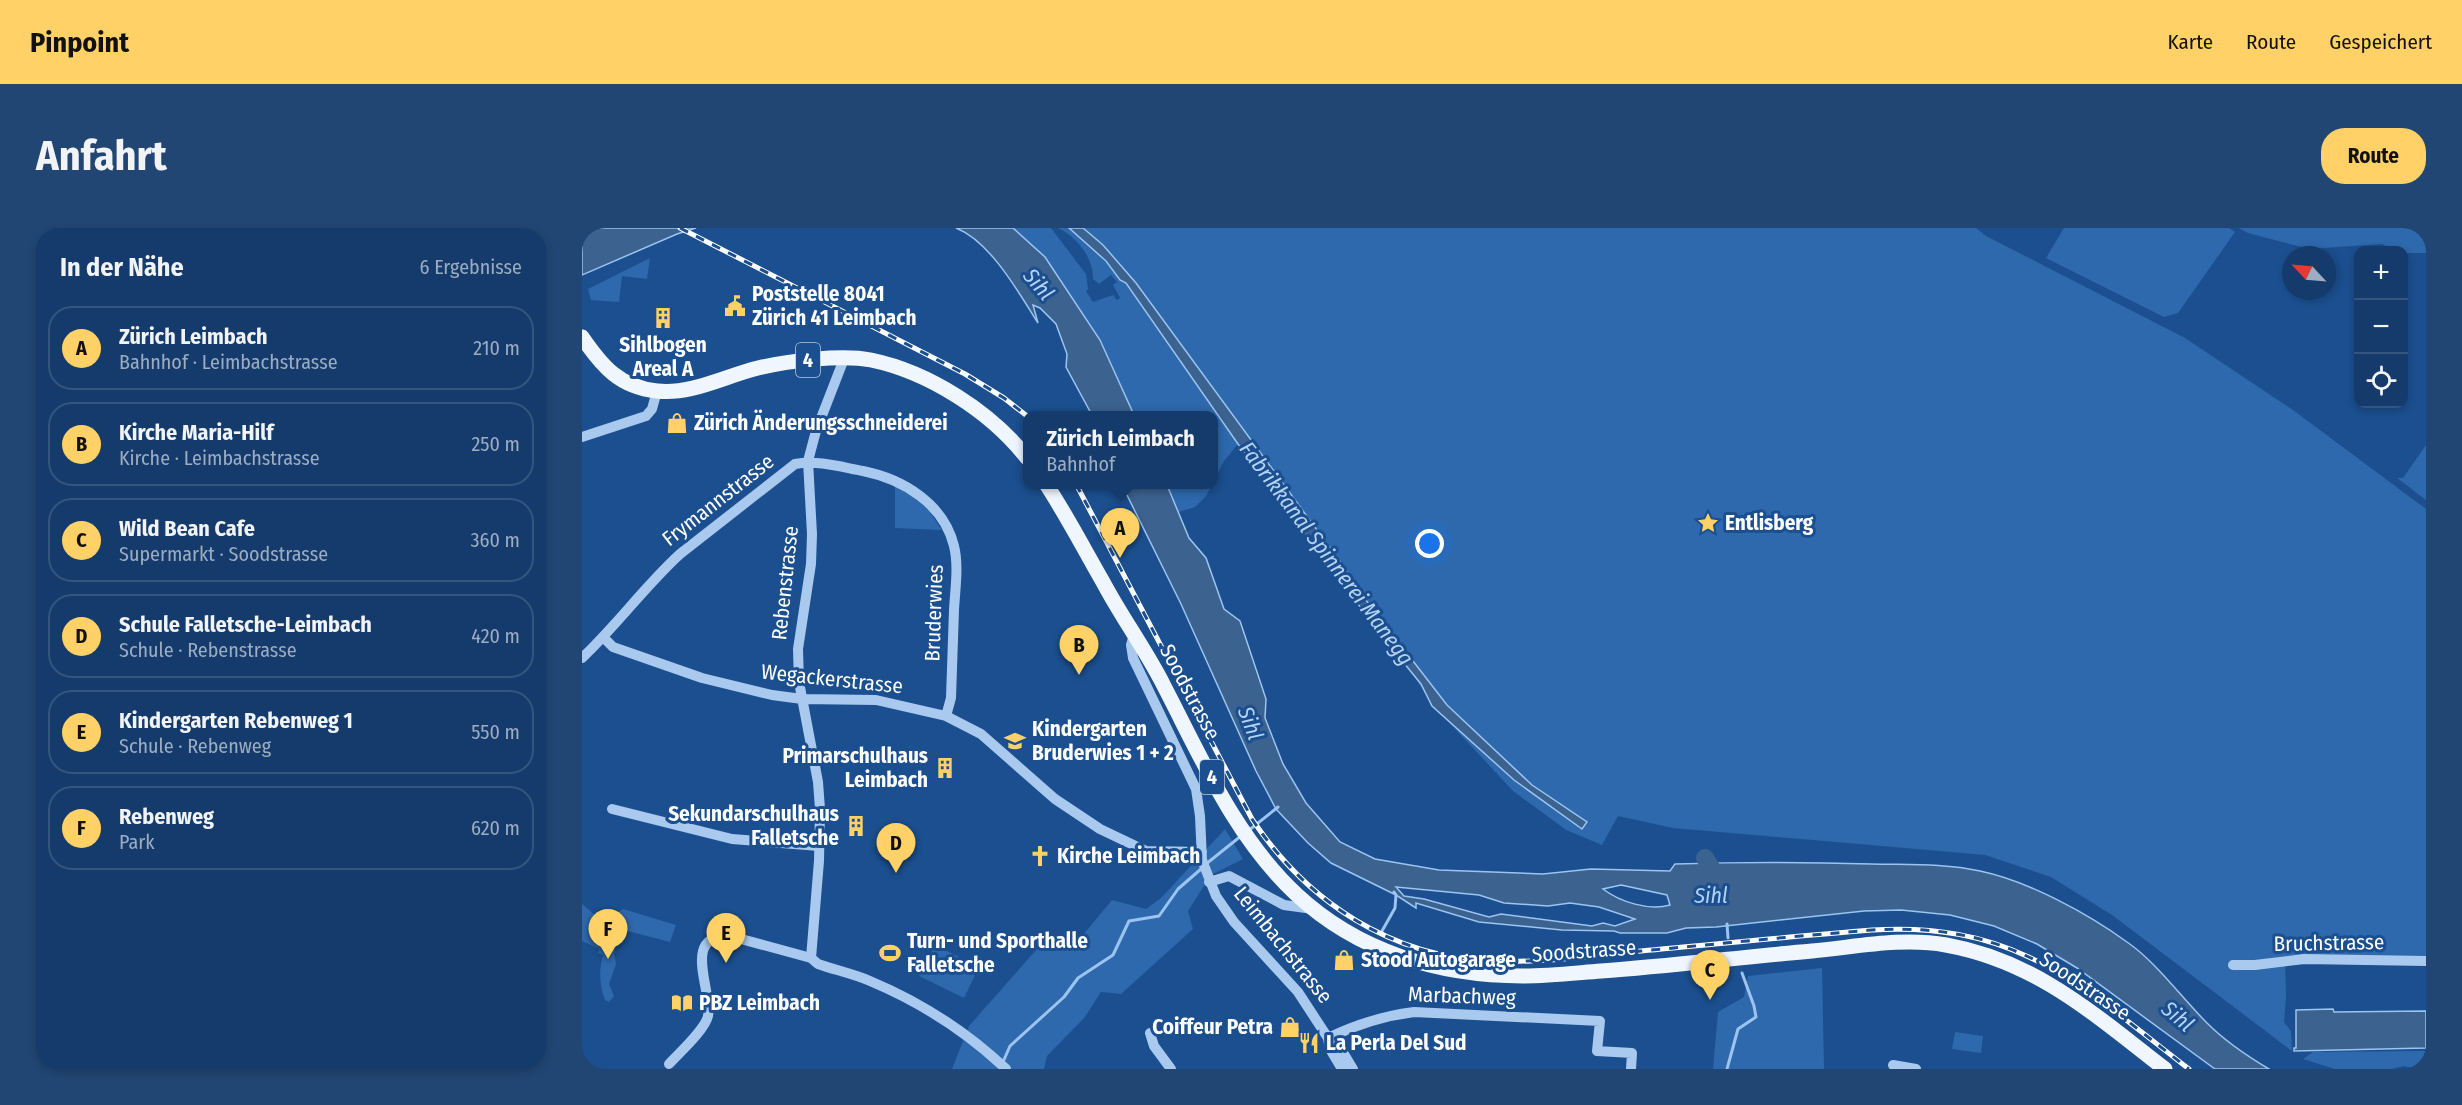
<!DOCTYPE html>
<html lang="de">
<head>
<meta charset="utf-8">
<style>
	:root { --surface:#143b6b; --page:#214673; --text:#f1f3f6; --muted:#9dadc1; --line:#33557e; --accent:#ffd166 }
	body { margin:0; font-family:"Fira Sans Condensed",sans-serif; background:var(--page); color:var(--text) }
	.controls { position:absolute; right:18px; top:18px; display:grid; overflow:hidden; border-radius:12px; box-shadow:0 3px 9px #0003 }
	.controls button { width:54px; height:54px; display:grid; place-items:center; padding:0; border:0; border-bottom:2px solid var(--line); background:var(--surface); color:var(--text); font:30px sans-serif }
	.compass { position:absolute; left:1700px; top:18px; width:54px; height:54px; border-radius:50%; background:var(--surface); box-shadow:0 3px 9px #0003; rotate:296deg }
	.you { position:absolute; left:848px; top:316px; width:21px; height:21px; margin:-15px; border:4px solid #fff; border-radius:50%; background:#1a73e8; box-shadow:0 0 0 9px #1a73e833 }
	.badge { display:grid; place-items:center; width:39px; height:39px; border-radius:50%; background:var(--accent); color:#111; font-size:20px; font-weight:700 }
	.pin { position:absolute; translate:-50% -50px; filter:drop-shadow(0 2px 3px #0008) }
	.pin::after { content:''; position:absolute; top:32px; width:21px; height:18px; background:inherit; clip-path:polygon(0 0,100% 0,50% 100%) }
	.popup { position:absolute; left:441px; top:183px; width:195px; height:78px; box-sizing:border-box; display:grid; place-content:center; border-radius:12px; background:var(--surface); filter:drop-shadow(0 2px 4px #0005); font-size:20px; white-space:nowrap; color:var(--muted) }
	.popup b { font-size:22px; color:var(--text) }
	.popup::after { content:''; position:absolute; left:50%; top:100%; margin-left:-12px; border:12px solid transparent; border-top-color:var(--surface) }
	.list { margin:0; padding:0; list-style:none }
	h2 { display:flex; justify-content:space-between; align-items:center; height:78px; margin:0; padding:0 24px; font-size:26px }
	h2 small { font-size:20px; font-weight:400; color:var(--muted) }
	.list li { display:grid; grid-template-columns:39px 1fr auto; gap:18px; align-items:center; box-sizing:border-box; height:84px; margin:0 12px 12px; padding:0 12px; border:2px solid var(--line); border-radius:24px }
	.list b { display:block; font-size:22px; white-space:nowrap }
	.list p { margin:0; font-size:20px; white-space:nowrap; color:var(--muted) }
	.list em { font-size:20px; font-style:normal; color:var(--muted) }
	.icon { flex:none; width:33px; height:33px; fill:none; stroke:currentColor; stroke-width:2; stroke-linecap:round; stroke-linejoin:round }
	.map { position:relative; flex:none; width:1844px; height:841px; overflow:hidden; border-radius:24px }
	header { display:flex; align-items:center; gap:36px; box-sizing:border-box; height:84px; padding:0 30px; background:var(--accent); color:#111 }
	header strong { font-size:28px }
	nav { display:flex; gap:33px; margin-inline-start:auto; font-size:21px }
	.intro { display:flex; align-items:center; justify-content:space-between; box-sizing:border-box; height:144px; padding:0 36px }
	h1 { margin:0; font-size:42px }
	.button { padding:15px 27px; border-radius:24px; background:var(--accent); color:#111; font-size:21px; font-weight:700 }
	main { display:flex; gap:36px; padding:0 36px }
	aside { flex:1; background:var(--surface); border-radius:24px; box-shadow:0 3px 9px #0003 }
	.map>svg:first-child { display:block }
	.green { fill:#2e69ad }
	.water { fill:#3c6290; stroke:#9cc4f0; stroke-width:1.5; fill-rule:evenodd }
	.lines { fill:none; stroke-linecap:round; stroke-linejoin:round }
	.stream { stroke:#9cc4f0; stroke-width:3 }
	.river { stroke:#3c6290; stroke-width:18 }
	.minor { stroke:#a9c9ee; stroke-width:10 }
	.major { stroke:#f0f6ff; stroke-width:15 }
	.rail-casing { stroke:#fff; stroke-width:5 }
	.rail { stroke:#1b4f8f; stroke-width:3; stroke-dasharray:9; stroke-linecap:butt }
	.labels { text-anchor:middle; stroke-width:6; stroke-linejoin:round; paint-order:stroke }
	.shield { fill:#1b4f8f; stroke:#bbcadd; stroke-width:1.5 }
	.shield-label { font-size:20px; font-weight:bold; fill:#fff }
	.poi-label { font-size:21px; font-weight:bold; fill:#fff; stroke:#1b4f8f; text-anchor:start }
	.street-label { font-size:21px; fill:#fff; stroke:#1b4f8f }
	.water-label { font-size:22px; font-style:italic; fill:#b5d3f5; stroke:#1b4f8f }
</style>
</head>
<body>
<header>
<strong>Pinpoint</strong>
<nav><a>Karte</a><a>Route</a><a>Gespeichert</a></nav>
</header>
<div class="intro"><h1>Anfahrt</h1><a class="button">Route</a></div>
<main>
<aside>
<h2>In der Nähe<small>6 Ergebnisse</small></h2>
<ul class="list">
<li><span class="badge">A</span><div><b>Zürich Leimbach</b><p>Bahnhof · Leimbachstrasse</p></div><em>210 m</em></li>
<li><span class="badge">B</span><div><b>Kirche Maria-Hilf</b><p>Kirche · Leimbachstrasse</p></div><em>250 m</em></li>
<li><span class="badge">C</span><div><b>Wild Bean Cafe</b><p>Supermarkt · Soodstrasse</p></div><em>360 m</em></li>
<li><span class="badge">D</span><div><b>Schule Falletsche-Leimbach</b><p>Schule · Rebenstrasse</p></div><em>420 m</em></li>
<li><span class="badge">E</span><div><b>Kindergarten Rebenweg 1</b><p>Schule · Rebenweg</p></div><em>550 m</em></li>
<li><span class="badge">F</span><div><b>Rebenweg</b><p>Park</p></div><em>620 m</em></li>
</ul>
</aside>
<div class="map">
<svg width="1844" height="841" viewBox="0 0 1844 841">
	<rect width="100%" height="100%" fill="#1b4f8f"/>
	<path class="green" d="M431,0H469L504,46L506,61L504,63L511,74L531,67L535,72L538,70L531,57L535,54L529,47L517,56L511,51C512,30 493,7 476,0H487L524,33L538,52L544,55L656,216L642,233L631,255V188L552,187L518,112L463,29Z
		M501,0H1394L1404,8L1603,110L1711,182L1844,281V729H1703L1704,769L1702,794L1709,803L1710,823L1530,687L1469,649L1403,627L1091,600L1036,588L1020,617L984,602L931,563L850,476L757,332L554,55L521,17Z
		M1482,0H1647L1653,4L1596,85L1582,89L1464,30Z
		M1657,0H1844V25H1822V22H1812L1800,16L1727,21L1666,5Z
		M68,30L65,51L40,48L37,74L9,72L6,61Z
		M1844,217V272L1815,250H1821Z
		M585,257H630L624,268L613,279L597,284Z
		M313,259L330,267L347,283L360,302L313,300Z
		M643,601L661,631L629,647L606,683L611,701L539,766L519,764L503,789L465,828L462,841H370L387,798L455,721L472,707H501L530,672L564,681L579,670Z
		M0,676L12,686L15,698L30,700L23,722L32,700L26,697L29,689L41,681L94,697L88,714L38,701L32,726L34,736L27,756L32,768L27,774L23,772C17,757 17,741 21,727L16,725L17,721L0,713Z
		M353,717L397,739L382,770L337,748Z
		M1240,740L1242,841H1131L1136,784L1162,769L1166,748Z
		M1373,804L1401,808L1399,825L1370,821Z
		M1844,823V835L1830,840L1822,838L1809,841H1753L1721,831L1731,824Z"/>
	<path class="water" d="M0,0H114L95,6L0,47Z
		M374,0H431L463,29L518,112L552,187H510L484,139L485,126L474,96L458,80L451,77L456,95C437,65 408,13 374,0Z
		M487,0H501L521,17L554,55L757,332L780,367L865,477L950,557L1005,594L1000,601L932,552L850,478L839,456L800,408L656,216L544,55L538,52L524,33Z
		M540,257H585L607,310L624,330L642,381L658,393L684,471L683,490L701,536L724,575L758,614L793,631L857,642L961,646L1009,641L1088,643L1093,636C1158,634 1223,634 1289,636C1325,637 1362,635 1398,643C1446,653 1505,685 1545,714C1573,733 1600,770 1625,795C1643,813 1665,828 1687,841H1633L1495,740L1455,716L1412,698L1368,687L1319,682L1282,683L1134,699L1104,700L1085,705H1038L1032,703L980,702L897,694L834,675V680L814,667L749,635L726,615L694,581L674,543L599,376ZM1039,657L1085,667L1088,677C1067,683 1038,674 1021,661ZM814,659L897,667L922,675L966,678L988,675L1017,679L1053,691L1033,698L1021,695L1010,698L919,686L907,689L842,671L822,668Z
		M1751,781L1752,784L1844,783V820L1712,823V820H1714V782Z"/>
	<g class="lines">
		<path class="stream" d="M666,603L696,579
			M624,636L659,608
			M1145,696L1146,710
			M800,703L813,680L814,667L812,664
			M421,834L428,818L482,769L496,750L531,727L547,693L577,688L596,661L619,641
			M1145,841L1156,801L1174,789L1172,778L1160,745"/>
		<path class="river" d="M1123,630L1139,655"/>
		<path class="minor" d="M0,209L64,188L70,181L75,163
			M552,407L549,417L551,430L614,561L618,588L620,632L634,668L652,694L716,764L746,810L759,821L771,841
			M22,410L31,419L120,450L190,467L220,471L294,472L364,488L399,506L473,571L518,601L564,623L620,624
			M0,430C35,397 63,358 98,326L213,236C236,232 259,239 281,243C321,251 362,276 372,318C377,338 373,362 372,382C371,412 370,441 369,470L364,488
			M30,581L150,611L237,618
			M627,654L647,648L702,677L731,681
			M229,730L237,633L238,581L236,554L217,454L216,421L229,336L230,306L226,233L234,203L262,131
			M1651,737H1673L1722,731L1844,733
			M568,805L572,818L589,841
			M746,810C775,796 800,788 832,784L1018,793L1015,823L1050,825L1049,841
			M746,810L748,821L760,841
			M87,836C97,825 123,802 126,788C131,763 98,706 148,708L229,730L236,736C253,742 272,746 288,753C338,774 385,804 424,841
			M1311,837L1334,841"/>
		<path class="major" d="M0,109C20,138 37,159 75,163C109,167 143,148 176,140C206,133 259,126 289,132C347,144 409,184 445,230
			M464,256C485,288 502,321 521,354C540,390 564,422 582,458C620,531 653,609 714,666C776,724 857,748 941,748C967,748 993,745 1019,743C1089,738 1159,729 1230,723C1274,719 1320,709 1364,717C1454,733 1513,787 1583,841"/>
		<defs>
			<path id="rail" d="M98,0L383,146L422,170L445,188
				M494,256L670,591C725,674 809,729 910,733C960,735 1010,728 1059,723C1136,716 1213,708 1290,702C1436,693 1499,758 1607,841"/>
		</defs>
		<use href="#rail" class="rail-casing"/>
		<use href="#rail" class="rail"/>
	</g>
	<defs>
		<symbol id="civic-bare" viewBox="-9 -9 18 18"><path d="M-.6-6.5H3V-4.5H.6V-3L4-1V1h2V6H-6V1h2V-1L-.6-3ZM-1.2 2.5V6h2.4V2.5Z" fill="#ffd166" stroke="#1b4f8f" stroke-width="2.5" paint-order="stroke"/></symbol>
		<symbol id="building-bare" viewBox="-9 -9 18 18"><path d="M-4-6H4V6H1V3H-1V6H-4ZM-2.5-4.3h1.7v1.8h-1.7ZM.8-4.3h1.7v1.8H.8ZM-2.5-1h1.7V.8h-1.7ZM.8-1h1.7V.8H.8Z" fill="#ffd166" stroke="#1b4f8f" stroke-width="2.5" paint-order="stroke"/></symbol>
		<symbol id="shop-bare" viewBox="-9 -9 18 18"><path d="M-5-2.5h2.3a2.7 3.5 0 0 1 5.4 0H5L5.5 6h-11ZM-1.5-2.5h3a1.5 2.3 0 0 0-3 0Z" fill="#ffd166" stroke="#1b4f8f" stroke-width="2.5" paint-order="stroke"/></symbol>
		<symbol id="sight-bare" viewBox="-9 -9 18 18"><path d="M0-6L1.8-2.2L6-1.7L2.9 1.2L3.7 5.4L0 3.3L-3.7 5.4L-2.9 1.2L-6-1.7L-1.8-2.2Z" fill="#ffd166" stroke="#1b4f8f" stroke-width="2.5" paint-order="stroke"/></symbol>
		<symbol id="school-bare" viewBox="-9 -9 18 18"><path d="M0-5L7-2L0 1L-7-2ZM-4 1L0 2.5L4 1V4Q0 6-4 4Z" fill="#ffd166" stroke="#1b4f8f" stroke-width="2.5" paint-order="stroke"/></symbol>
		<symbol id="church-bare" viewBox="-9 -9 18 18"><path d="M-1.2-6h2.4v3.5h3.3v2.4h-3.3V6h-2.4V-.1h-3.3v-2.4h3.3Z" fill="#ffd166" stroke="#1b4f8f" stroke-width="2.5" paint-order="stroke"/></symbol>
		<symbol id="stadium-bare" viewBox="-9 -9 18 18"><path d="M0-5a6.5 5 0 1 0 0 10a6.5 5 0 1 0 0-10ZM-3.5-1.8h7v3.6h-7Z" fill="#ffd166" stroke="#1b4f8f" stroke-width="2.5" paint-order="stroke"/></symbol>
		<symbol id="library-bare" viewBox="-9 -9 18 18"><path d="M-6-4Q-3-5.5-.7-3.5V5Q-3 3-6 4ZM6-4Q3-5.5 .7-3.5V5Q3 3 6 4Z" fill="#ffd166" stroke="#1b4f8f" stroke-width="2.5" paint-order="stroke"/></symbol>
		<symbol id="restaurant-bare" viewBox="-9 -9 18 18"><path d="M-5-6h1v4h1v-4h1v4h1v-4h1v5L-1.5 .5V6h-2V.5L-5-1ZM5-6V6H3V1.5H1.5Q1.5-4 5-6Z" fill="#ffd166" stroke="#1b4f8f" stroke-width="2.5" paint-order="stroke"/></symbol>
	</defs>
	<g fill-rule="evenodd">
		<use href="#civic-bare" x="138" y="63" width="30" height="30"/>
		<use href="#building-bare" x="66" y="75" width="30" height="30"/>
		<use href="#shop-bare" x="80" y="180" width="30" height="30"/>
		<use href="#sight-bare" x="1111" y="280" width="30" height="30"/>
		<use href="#school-bare" x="418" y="498" width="30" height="30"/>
		<use href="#building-bare" x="348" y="525" width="30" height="30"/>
		<use href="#building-bare" x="259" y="583" width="30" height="30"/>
		<use href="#church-bare" x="443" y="613" width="30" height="30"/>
		<use href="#stadium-bare" x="293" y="710" width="30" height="30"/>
		<use href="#shop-bare" x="747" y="717" width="30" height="30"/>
		<use href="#library-bare" x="85" y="760" width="30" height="30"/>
		<use href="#shop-bare" x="693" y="784" width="30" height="30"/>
		<use href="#restaurant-bare" x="712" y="800" width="30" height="30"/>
	</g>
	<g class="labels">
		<g class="shield">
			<rect x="214" y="115" width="24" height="34" rx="4.5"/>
			<rect x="618" y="532" width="24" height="34" rx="4.5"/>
		</g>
		<g class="shield-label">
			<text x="226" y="139">4</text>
			<text x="630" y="556">4</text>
		</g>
		<g class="poi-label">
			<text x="170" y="73">Poststelle 8041<tspan x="170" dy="24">Zürich 41 Leimbach</tspan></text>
			<text x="81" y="124" text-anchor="middle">Sihlbogen<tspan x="81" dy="24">Areal A</tspan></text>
			<text x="112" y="202">Zürich Änderungsschneiderei</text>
			<text x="1143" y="302">Entlisberg</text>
			<text x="450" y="508">Kindergarten<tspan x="450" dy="24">Bruderwies 1 + 2</tspan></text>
			<text x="346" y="535" text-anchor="end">Primarschulhaus<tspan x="346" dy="24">Leimbach</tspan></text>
			<text x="257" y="593" text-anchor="end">Sekundarschulhaus<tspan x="257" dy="24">Falletsche</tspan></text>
			<text x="475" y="635">Kirche Leimbach</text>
			<text x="325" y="720">Turn- und Sporthalle<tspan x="325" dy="24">Falletsche</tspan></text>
			<text x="779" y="739">Stood Autogarage</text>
			<text x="117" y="782">PBZ Leimbach</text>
			<text x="691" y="806" text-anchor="end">Coiffeur Petra</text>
			<text x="744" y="822">La Perla Del Sud</text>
		</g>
		<g class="street-label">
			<text transform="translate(136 272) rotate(-38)" y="7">Frymannstrasse</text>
			<text transform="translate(203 355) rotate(-84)" y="7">Rebenstrasse</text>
			<text transform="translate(352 385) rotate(-88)" y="7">Bruderwies</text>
			<text transform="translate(250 451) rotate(6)" y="7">Wegackerstrasse</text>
			<text transform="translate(608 464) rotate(62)" y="7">Soodstrasse</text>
			<text transform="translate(1747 715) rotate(-1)" y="7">Bruchstrasse</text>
			<text transform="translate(701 717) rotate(51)" y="7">Leimbachstrasse</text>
			<text transform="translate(1002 723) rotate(-4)" y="7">Soodstrasse</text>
			<text transform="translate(1503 758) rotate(34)" y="7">Soodstrasse</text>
			<text transform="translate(880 768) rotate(2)" y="7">Marbachweg</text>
		</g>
		<g class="water-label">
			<text transform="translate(457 56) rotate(50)" y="8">Sihl</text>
			<text transform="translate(745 325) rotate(53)" y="8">Fabrikkanal Spinnerei Manegg</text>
			<text transform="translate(669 495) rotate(69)" y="8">Sihl</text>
			<text x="1129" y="675">Sihl</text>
			<text transform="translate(1596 788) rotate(40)" y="8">Sihl</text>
		</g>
	</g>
</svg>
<div class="controls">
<button>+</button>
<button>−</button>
<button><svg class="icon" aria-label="locate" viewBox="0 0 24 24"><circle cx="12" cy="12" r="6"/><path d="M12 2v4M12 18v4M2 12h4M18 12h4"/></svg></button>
</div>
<svg class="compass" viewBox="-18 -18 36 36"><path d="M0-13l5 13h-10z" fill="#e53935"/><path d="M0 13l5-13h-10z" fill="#9dadc1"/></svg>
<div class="you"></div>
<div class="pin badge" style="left:538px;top:330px">A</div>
<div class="popup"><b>Zürich Leimbach</b>Bahnhof</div>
<div class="pin badge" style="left:497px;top:447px">B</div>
<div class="pin badge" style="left:1128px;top:772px">C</div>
<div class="pin badge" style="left:314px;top:645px">D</div>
<div class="pin badge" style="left:144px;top:735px">E</div>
<div class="pin badge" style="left:26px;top:731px">F</div>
</div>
</main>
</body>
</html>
